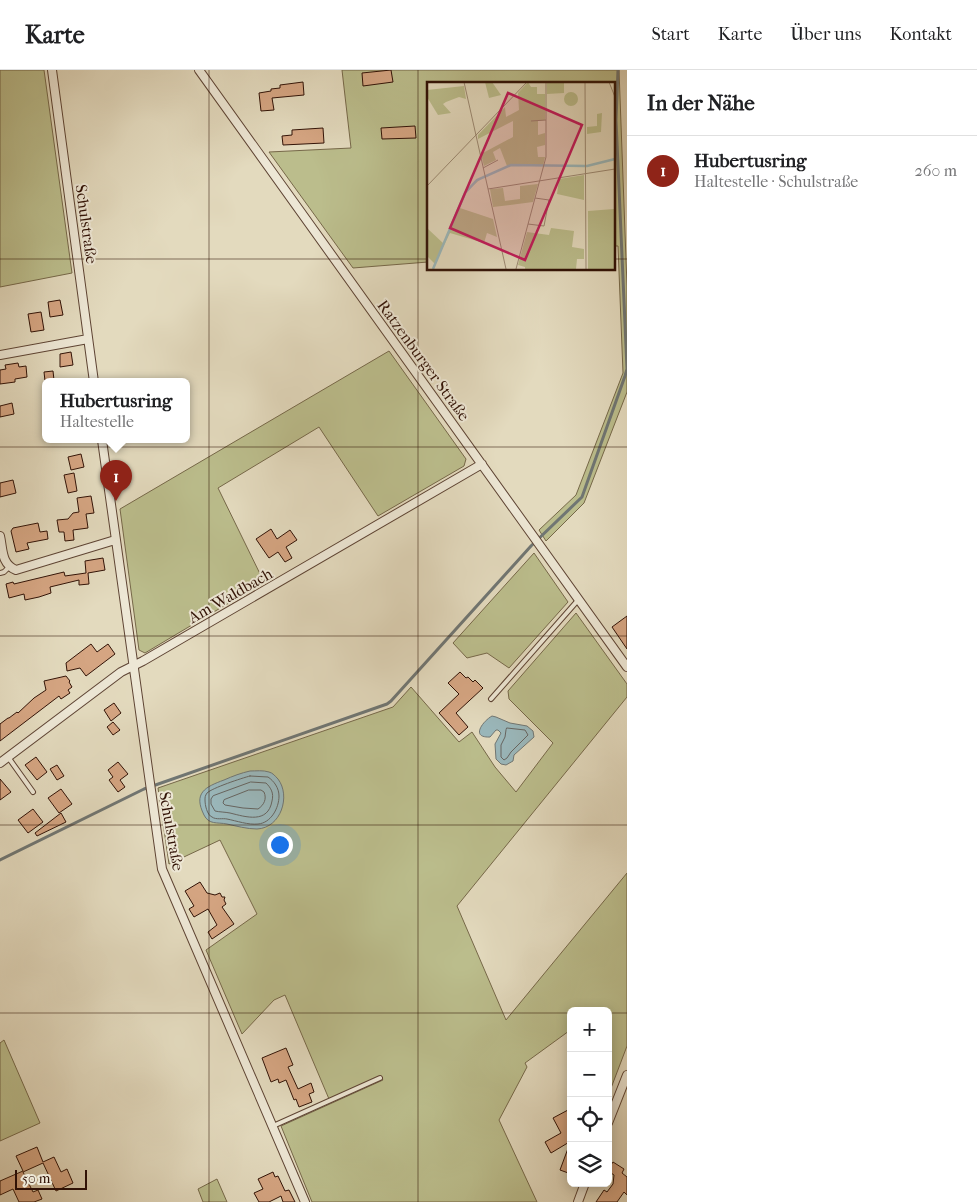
<!DOCTYPE html>
<html lang="de">
<head>
<meta charset="utf-8">
<style>
	:root { --surface:#fff; --page:#f2f2f2; --text:#202124; --muted:#757577; --line:#e0e0e0; --accent:#8f2418 }
	body { margin:0; font-family:"IM FELL French Canon",serif; background:var(--page); color:var(--text) }
	.controls { position:absolute; right:15px; bottom:15px; display:grid; overflow:hidden; border-radius:8px; box-shadow:0 2px 12px #0003 }
	.controls button { width:45px; height:45px; display:grid; place-items:center; padding:0; border:0; border-bottom:1px solid var(--line); background:var(--surface); color:var(--text); font:25px sans-serif }
	.scale { position:absolute; left:15px; bottom:12px; width:72px; box-sizing:border-box; padding-left:5px; border:2px solid #311206; border-top:0; font-size:14px; line-height:18px; white-space:nowrap; color:#311206; -webkit-text-stroke:4px #ede7d5; paint-order:stroke }
	.you { position:absolute; left:279px; top:774px; width:18px; height:18px; margin:-12px; border:4px solid #fff; border-radius:50%; background:#1a73e8; box-shadow:0 0 0 8px #1a73e833 }
	.badge { display:grid; place-items:center; width:32px; height:32px; border-radius:50%; background:var(--accent); color:#fff; font-size:16px; font-weight:700 }
	.pin { position:absolute; translate:-50% -41px; filter:drop-shadow(0 1px 2px #0008) }
	.pin::after { content:''; position:absolute; top:26px; width:18px; height:15px; background:inherit; clip-path:polygon(0 0,100% 0,50% 100%) }
	.popup { position:absolute; left:42px; top:308px; width:148px; height:65px; box-sizing:border-box; display:grid; place-content:center; border-radius:8px; background:var(--surface); filter:drop-shadow(0 1px 4px #0005); font-size:16px; white-space:nowrap; color:var(--muted) }
	.popup b { font-size:19px; color:var(--text) }
	.popup::after { content:''; position:absolute; left:50%; top:100%; margin-left:-10px; border:10px solid transparent; border-top-color:var(--surface) }
	.list { margin:0; padding:0; list-style:none }
	h2 { display:flex; justify-content:space-between; align-items:center; height:65px; margin:0; padding:0 20px; font-size:21px }
	h2 small { font-size:16px; font-weight:400; color:var(--muted) }
	.list li { display:grid; grid-template-columns:32px 1fr auto; gap:15px; align-items:center; box-sizing:border-box; height:70px; padding:0 20px; border-top:1px solid var(--line) }
	.list b { display:block; font-size:19px; white-space:nowrap }
	.list p { margin:0; font-size:16px; white-space:nowrap; color:var(--muted) }
	.list em { font-size:16px; font-style:normal; color:var(--muted) }
	.icon { flex:none; width:28px; height:28px; fill:none; stroke:currentColor; stroke-width:2; stroke-linecap:round; stroke-linejoin:round }
	.map { position:relative; flex:none; width:627px; height:1132px; overflow:hidden }
	header { display:flex; align-items:center; gap:30px; box-sizing:border-box; height:70px; padding:0 25px; background:var(--surface); border-bottom:1px solid var(--line) }
	header strong { font-size:24px }
	nav { display:flex; gap:28px; margin-inline-start:auto; font-size:18px }
	main { display:flex }
	aside { flex:1; background:var(--surface) }
	.map>svg:first-child { display:block }
	.green { fill:#bbbd8c; stroke:#766849 }
	.water { fill:#9ab8bc; stroke:#707673 }
	.lines { fill:none; stroke-linecap:round; stroke-linejoin:round }
	.shore { stroke:#666561; stroke-width:1 }
	.stream { stroke:#707673; stroke-width:3 }
	.building { fill:#d5a582; stroke:#311206 }
	.lane-casing { stroke:#5e4434; stroke-width:6 }
	.street-casing { stroke:#5e4434; stroke-width:10 }
	.lane { stroke:#ede7d5; stroke-width:4 }
	.street { stroke:#ede7d5; stroke-width:8 }
	.grid { fill:none; stroke:#311206; stroke-width:1; stroke-opacity:0.55 }
	.labels { text-anchor:middle; stroke-width:4; stroke-linejoin:round; paint-order:stroke }
	.street-label { font-size:16px; fill:#311206; stroke:#ede7d5 }
	.inset-river { fill:none; stroke:#9ab8bc; stroke-width:2.5 }
	.inset-road { fill:none; stroke:#9c8a74; stroke-width:1 }
	.view { fill:#c2185b; fill-opacity:0.15; stroke:#c2185b; stroke-width:2.5 }
	.inset-edge { fill:none; stroke:#311206; stroke-width:2.5 }
</style>
</head>
<body>
<header>
<strong>Karte</strong>
<nav><a>Start</a><a>Karte</a><a>Über uns</a><a>Kontakt</a></nav>
</header>
<main>
<div class="map">
<svg width="627" height="1132" viewBox="0 0 627 1132">
	<rect width="100%" height="100%" fill="#e3dabe"/>
	<filter id="stains"><feTurbulence type="fractalNoise" baseFrequency=".004" numOctaves="4"/><feColorMatrix values="0 0 0 0 .2 0 0 0 0 .09 0 0 0 0 .02 0 0 0 .5 -.17"/></filter>
	<radialGradient id="worn" r=".72"><stop offset=".6" stop-color="#630" stop-opacity="0"/><stop offset="1" stop-color="#630" stop-opacity=".3"/></radialGradient>
	<path class="green" d="M0,0H44L72,203L0,217Z
		M342,0H619L627,216V322L584,433L546,471L539,460L576,425L623,303L618,176H613V14H428V192L353,198L269,82L351,78Z
		M389,281L466,389L464,396L378,446L319,357L218,418L264,512L145,583L139,580L120,439Z
		M534,483L568,532L509,598L487,583L467,588L453,573Z
		M576,543L627,614V627L457,836L506,950L627,803V976L608,1026V941H571V963L569,961L525,993L527,997L499,1050L537,1132H312L281,1056L383,1010L380,1006L329,1029L285,925L274,930L242,964L206,880L257,844L220,770L169,794L158,718L393,637L411,617L459,672L472,662L495,697L516,722L553,673L509,629L508,621Z
		M4,970L40,1053L0,1071V973Z
		M217,1109L227,1132H203L198,1119Z"/>
	<path class="water" d="M492,646L496,647L510,653L527,656L533,661L534,667L514,685L513,691L506,695L501,694L496,689L495,674L501,663L498,660H496L490,667C470,668 483,651 492,646Z
		M250,701C256,701 263,700 269,702C273,703 275,706 278,709C291,726 281,758 257,759C247,759 236,756 227,754C217,752 209,755 204,745C193,723 205,717 224,710C233,706 241,703 250,701Z"/>
	<g class="lines">
		<path class="shore" d="M507,658L525,660L528,665L511,682L507,688L504,690L501,687V675L505,667L506,660Z
			M250,706L268,707C274,711 279,718 279,726C279,738 271,753 258,754C248,755 237,751 227,749C223,748 216,750 212,747C207,745 205,735 205,730C205,727 205,726 207,723C212,718 242,708 250,706Z
			M251,712L266,713C271,718 274,723 272,731C268,754 246,747 230,743C225,742 219,742 215,741L211,734V729L213,726Z
			M249,720H261L264,722C267,729 264,735 258,739L243,738L225,735L223,733L224,730Z"/>
		<path class="stream" d="M0,790L144,719L387,634L391,631L531,476L582,427L625,306L627,299L616,50L618,0"/>
	</g>
	<path class="building" d="M391,0L393,12L363,16L362,3Z
		M303,12L304,25L272,28L274,40L261,41L259,23L271,21V19L280,18V15Z
		M415,56L416,68L382,69L381,58Z
		M323,58L324,73L283,75L282,66L292,65V60Z
		M60,230L63,245L50,247L48,232Z
		M41,242L44,260L31,262L28,244Z
		M71,282L73,295L60,297V284Z
		M18,293L19,297L26,296L27,307L15,309V312L0,314V300L6,299L5,295Z
		M53,301L54,310L45,311L44,302Z
		M12,333L14,344L0,347V336Z
		M81,384L84,397L71,400L68,387Z
		M74,403L77,421L68,423L64,405Z
		M13,410L16,423L0,427V413Z
		M91,426L94,443L86,444L88,458L73,460L74,470L65,471L64,462H59L57,450L68,449L73,443L79,442L77,428Z
		M38,453L40,462L47,461L48,469L27,473L29,479L16,482L11,461L13,458Z
		M271,459L277,469L290,460L297,470L286,477L292,488L285,492L278,482L269,488L256,469Z
		M103,488L105,500L88,503L89,514L79,515V510L50,517L51,523L39,527L25,530L24,524L9,528L6,514L13,512L14,514L64,502L65,506L86,503L85,491Z
		M627,546V579L612,557Z
		M91,574L97,582L108,574L115,584L86,606L80,598L67,601L66,593Z
		M460,602L466,608L468,607L473,612L475,610L483,618L456,643L468,657L459,665L439,643L459,624L448,613Z
		M66,606L70,611L69,612L72,617L68,620L70,623L61,629L59,626L0,671V654L8,648H9L17,642L18,643L34,628L46,620L44,611Z
		M114,633L121,643L111,651L104,640Z
		M113,652L120,660L113,665L107,657Z
		M36,687L47,702L37,710L25,695Z
		M118,692L128,704L120,710L125,717L118,722L109,710L113,707L108,700Z
		M57,695L64,706L57,710L50,699Z
		M0,709L11,722L0,730Z
		M61,719L72,734L59,743L48,728Z
		M33,739L43,752L28,763L18,750Z
		M61,743L66,752L37,766L35,763Z
		M200,812L207,823L215,825L220,823L222,827H225L224,830L226,834L222,837L234,854L212,869L208,862L217,855L208,839L194,847L189,839L194,836L185,821Z
		M286,978L293,995L288,997L298,1019L311,1013L314,1022L309,1024L312,1032L299,1037L296,1029L294,1030L286,1010L279,1013L278,1009L271,1012L262,988Z
		M568,1040L571,1045V1071L551,1083L545,1072L561,1063L553,1048Z
		M570,1073L571,1074V1104L560,1100Z
		M37,1077L43,1092L54,1087L61,1102L67,1099L73,1113L56,1121L43,1093L23,1102L33,1122L38,1120L42,1129L34,1132H19L13,1119L0,1125V1111L23,1101L16,1086Z
		M613,1092L624,1099L622,1103L627,1107V1125L624,1122L617,1132H596L604,1120L607,1122L613,1114L614,1105L608,1101V1099Z
		M273,1102L275,1107L278,1106L285,1121L289,1120L295,1132H283L281,1126L269,1132H259L254,1123L263,1119L258,1109Z"/>
	<g class="lines">
		<defs>
			<path id="lane" d="M0,503L4,502L9,497
				M491,629L579,529
				M8,687L33,722
				M273,1056L380,1008"/>
			<path id="street" d="M52,0L94,312
				M199,0L627,597
				M0,285L88,269
				M102,370L162,799L305,1132
				M0,466C3,479 1,494 16,500L115,470
				M0,693L121,602L143,591L482,394
				M608,1053L627,1005
				M578,1132L585,1113"/>
		</defs>
		<use href="#lane" class="lane-casing"/>
		<use href="#street" class="street-casing"/>
		<use href="#lane" class="lane"/>
		<use href="#street" class="street"/>
	</g>
	<path class="grid" d="M209,0V1132M418,0V1132M0,189H428M613,189H627M0,377H627M0,566H627M0,755H627M0,943H571M608,943H627"/>
	<g class="labels">
		<g class="street-label">
			<text transform="translate(87 154) rotate(82)" y="6">Schulstraße</text>
			<text transform="translate(424 290) rotate(54)" y="6">Ratzenburger Straße</text>
			<text transform="translate(230 525) rotate(-30)" y="6">Am Waldbach</text>
			<text transform="translate(172 761) rotate(80)" y="6">Schulstraße</text>
		</g>
	</g>
	<g transform="translate(427 12)">
		<rect width="188" height="188" fill="#e3dabe"/>
		<path d="M58,0H65L74,13L62,16ZM101,0L104,5H110V12H118V38L111,39V53L118,51V63L110,65L111,75H118L116,84H80L73,66L66,70L69,78L57,84L54,72L86,55V39L51,57V53L78,25L79,35L92,28L91,11ZM120,0H137V11L120,12ZM37,4L39,17L32,15L19,20L16,22L24,31L11,33L0,15V8ZM137 17a7 7 0 1 1 14 0a7 7 0 1 1-14 0ZM175,31L174,50L160,52V45L170,44V32ZM157,93V118L130,112L132,97ZM57,94L39,110L33,126L66,137L70,155L60,151L57,161L23,151L5,187L8,182L0,174V146L17,162L38,109ZM111,102L106,120L66,125L63,107L76,106L78,119L93,117V104ZM187,127V187H161V129ZM124,146L147,149L145,165L157,167V177H150L149,187H98V185L91,183L100,150L122,153Z" fill="#bbbd8c"/>
		<path class="inset-river" d="M6,187L38,111L50,98L84,83L160,84L188,77"/>
		<path class="inset-road" d="M37,0L79,187M158,0L159,187M182,0L188,15M104,39L119,38M56,86L71,78M0,104L100,0M61,107L188,87M101,142L117,144L122,118L108,116M89,187L119,75V0"/>
		<path class="view" d="M81,11L155,43L98,178L23,146Z"/>
		<rect width="188" height="188" class="inset-edge"/>
	</g>
	<rect width="100%" height="100%" filter="url(#stains)"/>
	<rect width="100%" height="100%" fill="url(#worn)"/>
</svg>
<div class="controls">
<button>+</button>
<button>−</button>
<button><svg class="icon" aria-label="locate" viewBox="0 0 24 24"><circle cx="12" cy="12" r="6"/><path d="M12 2v4M12 18v4M2 12h4M18 12h4"/></svg></button>
<button><svg class="icon" aria-label="layers" viewBox="0 0 24 24"><path d="M12 4l9 5-9 5-9-5zM3 14l9 5 9-5"/></svg></button>
</div>
<div class="scale">50 m</div>
<div class="you"></div>
<div class="pin badge" style="left:116px;top:431px">1</div>
<div class="popup"><b>Hubertusring</b>Haltestelle</div>
</div>
<aside>
<h2>In der Nähe<small></small></h2>
<ul class="list">
<li><span class="badge">1</span><div><b>Hubertusring</b><p>Haltestelle · Schulstraße</p></div><em>260 m</em></li>
</ul>
</aside>
</main>
</body>
</html>
